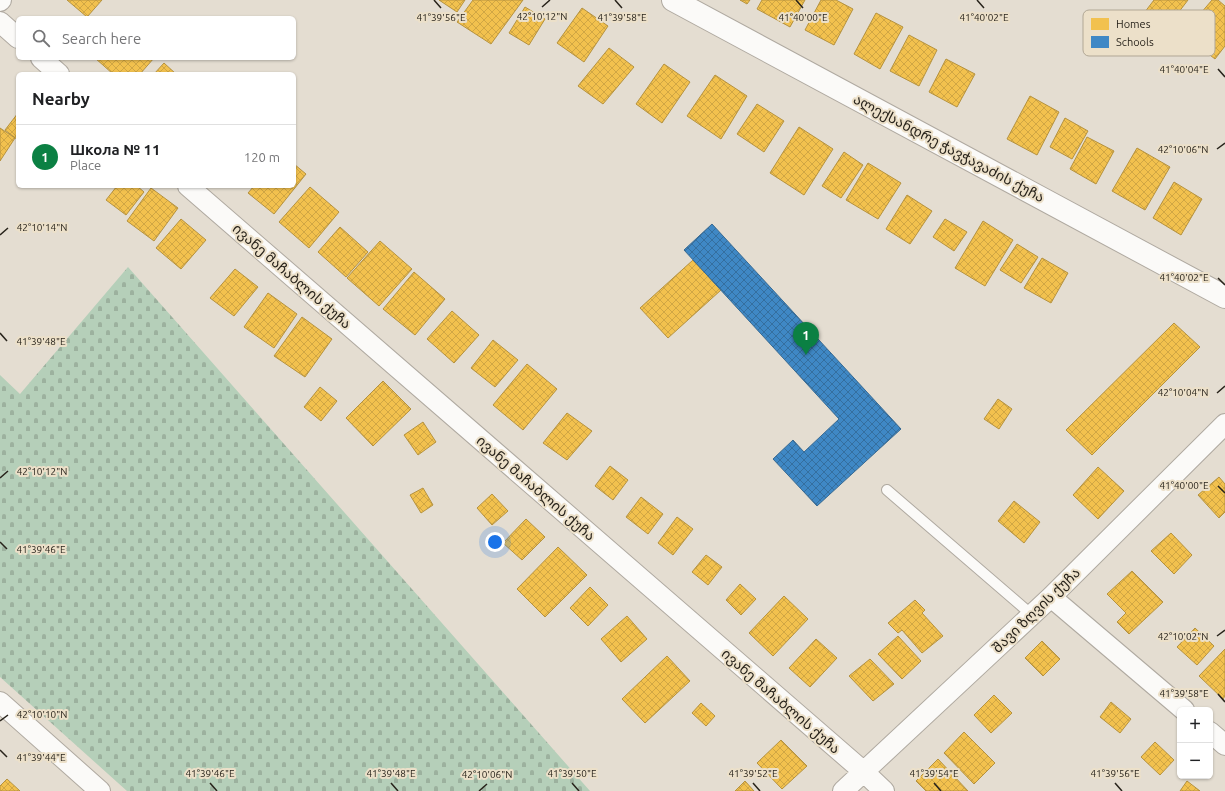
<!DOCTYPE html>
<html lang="en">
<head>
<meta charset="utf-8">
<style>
	:root { --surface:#fff; --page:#f2f2f2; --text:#202124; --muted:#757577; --line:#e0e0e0; --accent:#0b8043 }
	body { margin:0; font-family:Ubuntu,"Noto Sans Georgian",sans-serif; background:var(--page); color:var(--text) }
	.controls { position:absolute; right:12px; bottom:12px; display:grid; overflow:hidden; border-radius:6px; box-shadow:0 1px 3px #0004 }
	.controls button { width:36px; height:36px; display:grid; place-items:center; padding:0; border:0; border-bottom:1px solid var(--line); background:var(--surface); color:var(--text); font:20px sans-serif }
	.you { position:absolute; left:495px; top:542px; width:14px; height:14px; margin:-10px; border:3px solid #fff; border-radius:50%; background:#1a73e8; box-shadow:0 0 0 6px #1a73e833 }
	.badge { display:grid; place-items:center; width:26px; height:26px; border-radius:50%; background:var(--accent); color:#fff; font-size:13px; font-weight:700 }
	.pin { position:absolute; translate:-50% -33px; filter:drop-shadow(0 1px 2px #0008) }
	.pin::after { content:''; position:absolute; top:21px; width:14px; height:12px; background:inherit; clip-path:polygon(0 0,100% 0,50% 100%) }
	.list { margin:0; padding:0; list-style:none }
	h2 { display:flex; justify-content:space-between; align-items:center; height:52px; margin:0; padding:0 16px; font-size:17px }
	h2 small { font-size:13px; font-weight:400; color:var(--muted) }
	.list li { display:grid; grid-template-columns:26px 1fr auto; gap:12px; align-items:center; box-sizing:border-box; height:64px; padding:0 16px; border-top:1px solid var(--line) }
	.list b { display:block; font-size:15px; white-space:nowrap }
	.list p { margin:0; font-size:13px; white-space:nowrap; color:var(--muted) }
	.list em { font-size:13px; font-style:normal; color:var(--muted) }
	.icon { flex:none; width:22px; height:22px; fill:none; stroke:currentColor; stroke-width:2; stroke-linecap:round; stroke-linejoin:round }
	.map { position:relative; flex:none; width:1225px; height:791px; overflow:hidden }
	.search { position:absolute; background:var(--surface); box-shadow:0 1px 3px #0004; left:16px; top:16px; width:280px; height:44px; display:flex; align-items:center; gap:10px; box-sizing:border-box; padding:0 14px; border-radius:6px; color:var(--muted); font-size:15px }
	.panel { position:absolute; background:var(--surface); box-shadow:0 1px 3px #0004; left:16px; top:72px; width:280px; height:116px; border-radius:6px }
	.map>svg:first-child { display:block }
	.cemetery { fill:url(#cemetery-stones) }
	.homes { fill:url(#homes-cross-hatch); stroke:#b5923f }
	.schools { fill:url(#schools-cross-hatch); stroke:#386a92 }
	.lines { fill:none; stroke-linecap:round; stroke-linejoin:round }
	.lane-casing { stroke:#afa9a0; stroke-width:12 }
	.street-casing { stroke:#afa9a0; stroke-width:22 }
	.secondary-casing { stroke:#afa9a0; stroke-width:24 }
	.lane { stroke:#fbfaf8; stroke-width:10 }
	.street { stroke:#fbfaf8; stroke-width:20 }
	.secondary { stroke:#fbfaf8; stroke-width:22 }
	.ticks { fill:none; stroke:#28231b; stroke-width:1.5 }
	.labels { text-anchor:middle; stroke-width:4; stroke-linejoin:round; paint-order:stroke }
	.street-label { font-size:14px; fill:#28231b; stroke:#ece0c9 }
	.key { fill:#ece0c9; stroke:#b1a795; stroke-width:1 }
	.key-label { font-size:11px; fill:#28231b }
	.ticks-label { font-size:10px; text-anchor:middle; fill:#28231b; stroke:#ece0c9; stroke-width:4; stroke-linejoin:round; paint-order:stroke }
</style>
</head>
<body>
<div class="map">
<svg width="1225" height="791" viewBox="0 0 1225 791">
	<defs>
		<pattern id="cemetery-stones" width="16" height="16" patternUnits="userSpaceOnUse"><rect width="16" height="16" fill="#b5cfb9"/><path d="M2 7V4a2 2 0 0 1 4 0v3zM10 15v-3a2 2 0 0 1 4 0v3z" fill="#9cb19e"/></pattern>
		<pattern id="homes-cross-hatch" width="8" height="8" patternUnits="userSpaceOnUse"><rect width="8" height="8" fill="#f2c14e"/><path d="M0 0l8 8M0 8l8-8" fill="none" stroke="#d0a644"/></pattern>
		<pattern id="schools-cross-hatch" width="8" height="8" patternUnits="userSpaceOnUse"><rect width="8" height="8" fill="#3f88c5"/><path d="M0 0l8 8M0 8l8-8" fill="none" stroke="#356f9f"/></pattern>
	</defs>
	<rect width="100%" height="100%" fill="#e4ddd1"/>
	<path class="cemetery" d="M128,267L590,791H127L0,677V375L20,394Z"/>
	<path class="homes" d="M67,0H102L87,17Z
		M439,0H465L457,12Z
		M473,0H523L491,44L457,22Z
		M740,0H750L747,4Z
		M762,0H805L790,27L757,9Z
		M821,0H836L853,9L834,45L805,30Z
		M1154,0H1188L1162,34L1141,17Z
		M1212,0H1218L1225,6V46L1215,59L1183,34Z
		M525,7L545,19L529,45L509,33Z
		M582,8L608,26L584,62L557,43Z
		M876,13L903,27L880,69L854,54Z
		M909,35L937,50L919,86L890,71Z
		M609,48L634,67L603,104L578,86Z
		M95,58H154L140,74H113Z
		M946,59L975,74L957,107L929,92Z
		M164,63L176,74H154Z
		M664,64L690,82L662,123L636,104Z
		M715,75L747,96L721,139L687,116Z
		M1030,96L1059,112L1037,155L1007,139Z
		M757,104L784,121L764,152L737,134Z
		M18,113V140L5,130Z
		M1065,118L1088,131L1072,159L1050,147Z
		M799,127L833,149L804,195L770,173Z
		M0,128L15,138L0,161Z
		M1087,137L1114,151L1096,184L1070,169Z
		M1137,148L1170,167L1145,210L1112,191Z
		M844,152L863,165L841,198L822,186Z
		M868,163L901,183L878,219L846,200Z
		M294,164L306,174L274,214L248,193L254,186H294Z
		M1174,182L1202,199L1181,235L1153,218Z
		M117,186H137L144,192L126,215L106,200Z
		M310,187L339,212L309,248L279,222Z
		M151,188L178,208L154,241L127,221Z
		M907,195L932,211L910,244L886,229Z
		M181,219L206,240L181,269L156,248Z
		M945,219L967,232L954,251L933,237Z
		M983,221L1013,240L985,286L955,268Z
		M340,227L368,252L346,277L318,252Z
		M380,241L412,269L379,306L347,278Z
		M1017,244L1038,257L1021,283L1000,270Z
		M1042,258L1068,273L1051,303L1024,288Z
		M693,260L721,290L668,338L640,308Z
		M235,269L258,287L234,316L210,298Z
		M414,272L445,299L415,335L383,309Z
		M268,293L297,314L274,348L244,327Z
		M452,311L479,335L454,363L427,339Z
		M302,317L332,339L305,377L274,356Z
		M1174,323L1200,347L1092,455L1066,430Z
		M493,340L518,360L495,387L471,368Z
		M527,364L557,389L523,430L493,405Z
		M383,381L411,409L373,446L346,418Z
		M320,387L337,401L321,421L304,407Z
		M998,399L1012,409L999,429L984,419Z
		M567,413L592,431L567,460L543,443Z
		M423,422L436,442L418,455L404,435Z
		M610,466L628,480L613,500L595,486Z
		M1098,467L1124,491L1098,519L1073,495Z
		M1219,477L1225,484V512L1219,518L1198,495Z
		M423,488L433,505L421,513L410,495Z
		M492,494L508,511L492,525L477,508Z
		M641,497L663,514L648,534L626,517Z
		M1014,501L1040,522L1024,543L998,521Z
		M677,517L693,529L673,555L658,543Z
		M526,519L545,537L522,560L503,543Z
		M1171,533L1192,555L1174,574L1151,551Z
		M558,547L587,575L545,617L517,589Z
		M706,555L722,567L708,585L692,572Z
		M1132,571L1163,602L1129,634L1117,622L1126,613L1107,594Z
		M740,584L756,599L741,615L726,600Z
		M590,587L608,605L588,626L570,608Z
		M784,596L808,619L773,656L749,633Z
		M915,600L925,610L922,613L943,636L922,653L902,630L898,633L888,623Z
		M627,616L647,639L621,662L601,639Z
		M1195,628L1214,646L1197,665L1177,647Z
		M898,636L921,661L902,679L878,654Z
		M816,639L837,658L810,687L789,668Z
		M1042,641L1060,659L1043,676L1025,658Z
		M1225,649V696L1223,699L1199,676Z
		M667,656L690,681L645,723L622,699Z
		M870,659L894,684L873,701L849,676Z
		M994,695L1012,713L991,733L974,715Z
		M1111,702L1131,719L1120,733L1100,717Z
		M701,703L715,716L706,726L692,713Z
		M964,732L995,763L974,784L944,753Z
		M781,740L807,766L782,789L757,763Z
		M1155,742L1174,760L1160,775L1141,757Z
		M938,759L968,791H926L916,781Z
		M7,779L20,791H0V786Z
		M745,781L754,791H735Z
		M1187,781L1200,791H1180Z"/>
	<path class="schools" d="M712,224L901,429L817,506L773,459L793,440L804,452L839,419L684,250Z"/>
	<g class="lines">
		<defs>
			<path id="lane" d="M887,490L1032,615"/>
			<path id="street" d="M0,1L1,0
				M0,22L18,38
				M41,58L59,74
				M188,186L864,772L884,791
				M1051,597L1184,710
				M0,702L100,791
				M1210,732L1225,745
				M843,791L1051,597L1225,424"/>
			<path id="secondary" d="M673,0L1225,297"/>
		</defs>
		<use href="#lane" class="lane-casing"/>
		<use href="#street" class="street-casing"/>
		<use href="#secondary" class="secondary-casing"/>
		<use href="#lane" class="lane"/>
		<use href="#street" class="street"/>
		<use href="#secondary" class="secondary"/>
	</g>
	<path class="ticks" d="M434,0L441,8M615,0L622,8M796,0L803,8M977,0L984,8M542,7L550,0M1218,69L1225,77M1217,149L1225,143M0,235L8,228M1218,278L1225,285M0,333L7,341M1217,393L1225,386M0,478L8,471M1218,486L1225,493M0,542L7,549M1217,636L1225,630M1218,694L1225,702M0,721L8,715M0,750L7,757M210,783L217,791M391,783L398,791M572,783L579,791M753,783L760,791M934,783L941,791M1115,783L1122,791M479,791L487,784"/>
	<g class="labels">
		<g class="street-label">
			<text transform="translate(949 148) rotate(28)" y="5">ალექსანდრე ჭავჭავაძის ქუჩა</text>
			<text transform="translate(292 276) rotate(41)" y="5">ივანე მაჩაბლის ქუჩა</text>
			<text transform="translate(536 488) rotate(41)" y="5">ივანე მაჩაბლის ქუჩა</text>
			<text transform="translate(1036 610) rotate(-44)" y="5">შავი ზღვის ქუჩა</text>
			<text transform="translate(781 701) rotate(41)" y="5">ივანე მაჩაბლის ქუჩა</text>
		</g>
	</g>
	<rect x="1083" y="10" width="132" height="46" rx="6" class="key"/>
	<rect x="1091" y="18" width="18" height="12" fill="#f2c14e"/>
	<rect x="1091" y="36" width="18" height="12" fill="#3f88c5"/>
	<g class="key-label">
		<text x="1116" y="28">Homes</text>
		<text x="1116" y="46">Schools</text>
	</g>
	<g class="ticks-label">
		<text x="542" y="20">42°10'12"N</text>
		<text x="441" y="21">41°39'56"E</text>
		<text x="803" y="21">41°40'00"E</text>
		<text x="622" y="21">41°39'58"E</text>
		<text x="984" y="21">41°40'02"E</text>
		<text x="1184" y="73">41°40'04"E</text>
		<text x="1183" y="153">42°10'06"N</text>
		<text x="42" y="231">42°10'14"N</text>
		<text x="1184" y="281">41°40'02"E</text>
		<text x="41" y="345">41°39'48"E</text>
		<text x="1183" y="396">42°10'04"N</text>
		<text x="42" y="475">42°10'12"N</text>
		<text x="1184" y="489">41°40'00"E</text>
		<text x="41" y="553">41°39'46"E</text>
		<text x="1183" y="640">42°10'02"N</text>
		<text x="1184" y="697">41°39'58"E</text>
		<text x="42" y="718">42°10'10"N</text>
		<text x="41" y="761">41°39'44"E</text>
		<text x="210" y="777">41°39'46"E</text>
		<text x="391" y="777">41°39'48"E</text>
		<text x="572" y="777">41°39'50"E</text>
		<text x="753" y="777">41°39'52"E</text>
		<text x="934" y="777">41°39'54"E</text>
		<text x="1115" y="777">41°39'56"E</text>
		<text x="487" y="778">42°10'06"N</text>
	</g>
</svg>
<div class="controls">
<button>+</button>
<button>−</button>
</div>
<div class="you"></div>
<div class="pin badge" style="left:806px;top:355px">1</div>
<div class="search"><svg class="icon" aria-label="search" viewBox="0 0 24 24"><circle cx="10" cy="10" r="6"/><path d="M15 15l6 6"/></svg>Search here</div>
<section class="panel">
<h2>Nearby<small></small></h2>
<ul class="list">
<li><span class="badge">1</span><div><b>Школа № 11</b><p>Place</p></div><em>120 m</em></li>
</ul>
</section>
</div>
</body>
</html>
